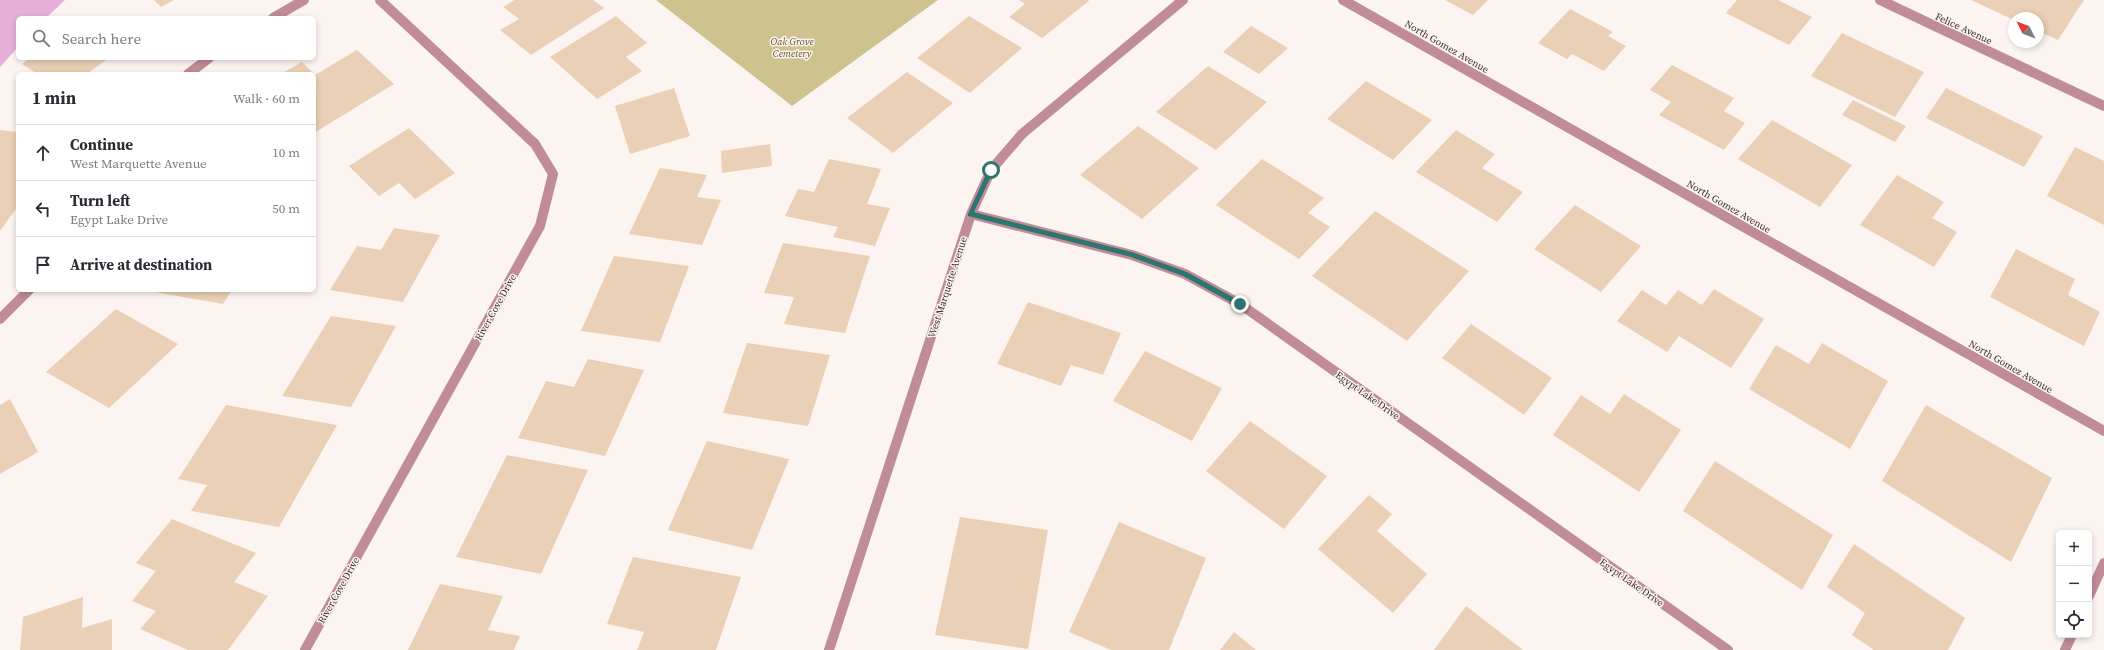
<!DOCTYPE html>
<html lang="en">
<head>
<meta charset="utf-8">
<style>
	:root { --surface:#fff; --page:#f7f7f7; --text:#2b2b33; --muted:#7c7c81; --line:#e1e1e2 }
	body { margin:0; font-family:"Source Serif 4",serif; background:var(--page); color:var(--text) }
	.controls { position:absolute; right:12px; bottom:12px; display:grid; overflow:hidden; border-radius:6px; box-shadow:0 2px 6px #0003 }
	.controls button { width:36px; height:36px; display:grid; place-items:center; padding:0; border:0; border-bottom:1px solid var(--line); background:var(--surface); color:var(--text); font:20px sans-serif }
	.compass { position:absolute; left:2008px; top:12px; width:36px; height:36px; border-radius:50%; background:var(--surface); box-shadow:0 2px 6px #0003; rotate:312deg }
	.stop { position:absolute; width:12px; height:12px; margin:-9px; border:3px solid #2d7570; border-radius:50%; background:#fff }
	.stop.end { background:#2d7570; border-color:#fff; box-shadow:0 1px 4px #0008 }
	.list { margin:0; padding:0; list-style:none }
	h2 { display:flex; justify-content:space-between; align-items:center; height:52px; margin:0; padding:0 16px; font-size:17px }
	h2 small { font-size:13px; font-weight:400; color:var(--muted) }
	.list li { display:grid; grid-template-columns:26px 1fr auto; gap:12px; align-items:center; box-sizing:border-box; height:56px; padding:0 16px; border-top:1px solid var(--line) }
	.list b { display:block; font-size:15px; white-space:nowrap }
	.list p { margin:0; font-size:13px; white-space:nowrap; color:var(--muted) }
	.list em { font-size:13px; font-style:normal; color:var(--muted) }
	.icon { flex:none; width:22px; height:22px; fill:none; stroke:currentColor; stroke-width:2; stroke-linecap:round; stroke-linejoin:round }
	.map { position:relative; flex:none; width:2104px; height:650px; overflow:hidden }
	.search { position:absolute; background:var(--surface); box-shadow:0 2px 6px #0003; left:16px; top:16px; width:300px; height:44px; display:flex; align-items:center; gap:10px; box-sizing:border-box; padding:0 14px; border-radius:6px; color:var(--muted); font-size:15px }
	.panel { position:absolute; background:var(--surface); box-shadow:0 2px 6px #0003; left:16px; top:72px; width:300px; height:220px; border-radius:6px }
	.map>svg:first-child { display:block }
	.green { fill:#cec28f }
	.water { fill:#e7b0db }
	.building { fill:#ead0b6 }
	.lines { fill:none; stroke-linecap:round; stroke-linejoin:round }
	.minor { stroke:#c08c97; stroke-width:10 }
	.route { fill:#2d7570 }
	.labels { text-anchor:middle; stroke-width:3; stroke-linejoin:round; paint-order:stroke }
	.street-label { font-size:10px; fill:#3b2c28; stroke:#fcf4f1 }
	.park-label { font-size:10px; font-style:italic; fill:#5d5221; stroke:#fcf4f1 }
</style>
</head>
<body>
<div class="map">
<svg width="2104" height="650" viewBox="0 0 2104 650">
	<rect width="100%" height="100%" fill="#fcf4f1"/>
	<path class="green" d="M656,0H938L792,106Z"/>
	<path class="water" d="M0,0H65L46,18H18V47L0,67Z"/>
	<path class="building" d="M154,0H174L161,7Z
		M514,0H593L604,8L531,55L500,30L519,19L503,7Z
		M1019,0H1088L1089,1L1042,38L1009,17L1025,4Z
		M1445,0H1488L1473,15Z
		M1737,0H1778L1812,17L1789,45L1726,13Z
		M1971,0H2084L2058,40L2038,31V18H2014V20Z
		M1570,9L1613,32L1608,36L1626,46L1604,71L1572,54L1567,59L1538,43Z
		M616,16L647,43L626,57L642,71L597,99L550,57Z
		M969,16L1022,48L970,93L917,58Z
		M1251,26L1288,48L1259,74L1223,52Z
		M1842,33L1924,72L1895,117L1811,76Z
		M357,50L394,84L314,133V74H281L302,62L315,75Z
		M31,58H109L88,73L90,74H38L22,64Z
		M1672,65L1734,98L1724,111L1745,123L1724,150L1659,115L1671,102L1650,90Z
		M1208,66L1267,102L1216,150L1156,112Z
		M907,72L953,103L893,153L847,118Z
		M1366,81L1432,120L1393,160L1327,119Z
		M674,88L690,136L630,154L615,106Z
		M1946,88L2043,136L2024,167L1926,118Z
		M1853,100L1906,126L1895,142L1842,115Z
		M1772,120L1852,165L1820,207L1738,159Z
		M1138,126L1199,168L1142,219L1080,175Z
		M409,128L455,173L415,199L399,183L379,196L349,166Z
		M0,130L18,132V206L0,231Z
		M1456,130L1495,154L1482,168L1523,192L1497,222L1416,172Z
		M770,144L772,166L722,173L721,151Z
		M2075,147L2104,161V225L2047,196Z
		M829,159L881,169L867,204L890,208L875,246L833,237L838,227L785,216L798,189L814,192Z
		M1262,159L1324,198L1308,213L1330,227L1299,259L1216,205Z
		M660,168L707,175L697,197L721,200L702,245L629,234Z
		M1897,175L1944,202L1932,218L1957,232L1934,267L1860,225Z
		M1575,205L1641,246L1601,292L1534,249Z
		M1375,211L1469,271L1407,341L1312,276Z
		M394,228L440,235L403,302L330,290L357,246L381,250Z
		M783,243L870,256L845,333L784,324L794,297L764,293Z
		M2016,249L2075,279L2068,295L2100,312L2084,346L1990,297Z
		M614,256L689,266L660,342L581,331Z
		M1714,289L1764,319L1731,368L1679,336L1667,352L1617,321L1642,290L1666,305L1678,290L1702,305Z
		M143,290H232L223,304Z
		M1028,302L1121,333L1103,375L1071,365L1061,386L997,364Z
		M116,309L178,344L109,408L46,372Z
		M331,316L396,326L351,407L282,396Z
		M1471,324L1552,378L1524,415L1442,358Z
		M747,343L830,355L808,426L723,413Z
		M1822,343L1888,381L1850,449L1749,389L1776,345L1809,364Z
		M1145,351L1222,388L1192,441L1113,401Z
		M588,359L644,370L605,456L518,438L546,381L574,387Z
		M1624,394L1681,430L1639,492L1553,435L1581,395L1610,414Z
		M10,399L38,452L0,474V405Z
		M226,405L337,425L279,527L191,511L207,485L178,479Z
		M1926,405L2052,478L2011,562L1882,481Z
		M1250,421L1327,476L1284,529L1206,471Z
		M707,441L789,459L752,550L668,530Z
		M507,455L588,470L541,574L456,557Z
		M1715,461L1833,535L1802,590L1683,511Z
		M1369,495L1392,514L1377,531L1427,574L1393,613L1318,549Z
		M960,517L1048,530L1028,649L935,635Z
		M172,519L256,553L234,582L268,596L228,650H188L140,629L156,611L132,601L156,571L136,563Z
		M1119,522L1206,558L1169,650H1111L1069,632Z
		M1854,544L1965,618L1948,650H1874L1852,635L1865,613L1827,587Z
		M633,557L741,577L716,650H637L644,632L607,624Z
		M440,584L503,596L488,630L520,636L514,650H408Z
		M83,597L82,628L112,619V650H20L23,617Z
		M1466,606L1523,650H1434Z
		M1234,632L1256,650H1220Z"/>
	<g class="lines">
		<path class="minor" d="M1343,0L2104,431
			M1880,0L2104,106
			M273,18L304,0
			M188,74L209,58
			M971,214L1132,255L1185,274L1240,304L1728,650
			M0,319L29,290
			M2089,596L2104,563
			M305,650L540,226L553,174L535,144L380,0
			M829,650L971,214L991,170L1022,134L1183,0
			M2065,650L2072,635"/>
	</g>
	<path class="route" d="M991,167L994,170L974,212L1132,252L1187,272L1242,302V306H1238L1183,276L1131,257L968,216V214L988,170Z"/>
	<g class="labels">
		<g class="street-label">
			<text transform="translate(1964 28) rotate(25)" y="4">Felice Avenue</text>
			<text transform="translate(1447 46) rotate(30)" y="4">North Gomez Avenue</text>
			<text transform="translate(1729 206) rotate(30)" y="4">North Gomez Avenue</text>
			<text transform="translate(947 287) rotate(-72)" y="4">West Marquette Avenue</text>
			<text transform="translate(495 307) rotate(-61)" y="4">River Cove Drive</text>
			<text transform="translate(2011 366) rotate(30)" y="4">North Gomez Avenue</text>
			<text transform="translate(1368 395) rotate(35)" y="4">Egypt Lake Drive</text>
			<text transform="translate(1632 582) rotate(35)" y="4">Egypt Lake Drive</text>
			<text transform="translate(338 590) rotate(-61)" y="4">River Cove Drive</text>
		</g>
		<g class="park-label">
			<text x="792" y="45">Oak Grove<tspan x="792" dy="12">Cemetery</tspan></text>
		</g>
	</g>
</svg>
<div class="controls">
<button>+</button>
<button>−</button>
<button><svg class="icon" aria-label="locate" viewBox="0 0 24 24"><circle cx="12" cy="12" r="6"/><path d="M12 2v4M12 18v4M2 12h4M18 12h4"/></svg></button>
</div>
<svg class="compass" viewBox="-18 -18 36 36"><path d="M0-13l5 13h-10z" fill="#e53935"/><path d="M0 13l5-13h-10z" fill="#7c7c81"/></svg>
<div class="stop" style="left:991px;top:170px"></div>
<div class="stop end" style="left:1240px;top:304px"></div>
<div class="search"><svg class="icon" aria-label="search" viewBox="0 0 24 24"><circle cx="10" cy="10" r="6"/><path d="M15 15l6 6"/></svg>Search here</div>
<section class="panel">
<h2>1 min<small>Walk · 60 m</small></h2>
<ul class="list">
<li><svg class="icon" aria-label="ahead" viewBox="0 0 24 24"><path d="M12 20V5M6 11l6-6 6 6"/></svg><div><b>Continue</b><p>West Marquette Avenue</p></div><em>10 m</em></li>
<li><svg class="icon" aria-label="left" viewBox="0 0 24 24"><path d="M17 20v-9H6M10 6l-5 5 5 5"/></svg><div><b>Turn left</b><p>Egypt Lake Drive</p></div><em>50 m</em></li>
<li><svg class="icon" aria-label="arrive" viewBox="0 0 24 24"><path d="M6 21V4h12l-3 4 3 4H6"/></svg><div><b>Arrive at destination</b></div></li>
</ul>
</section>
</div>
</body>
</html>
